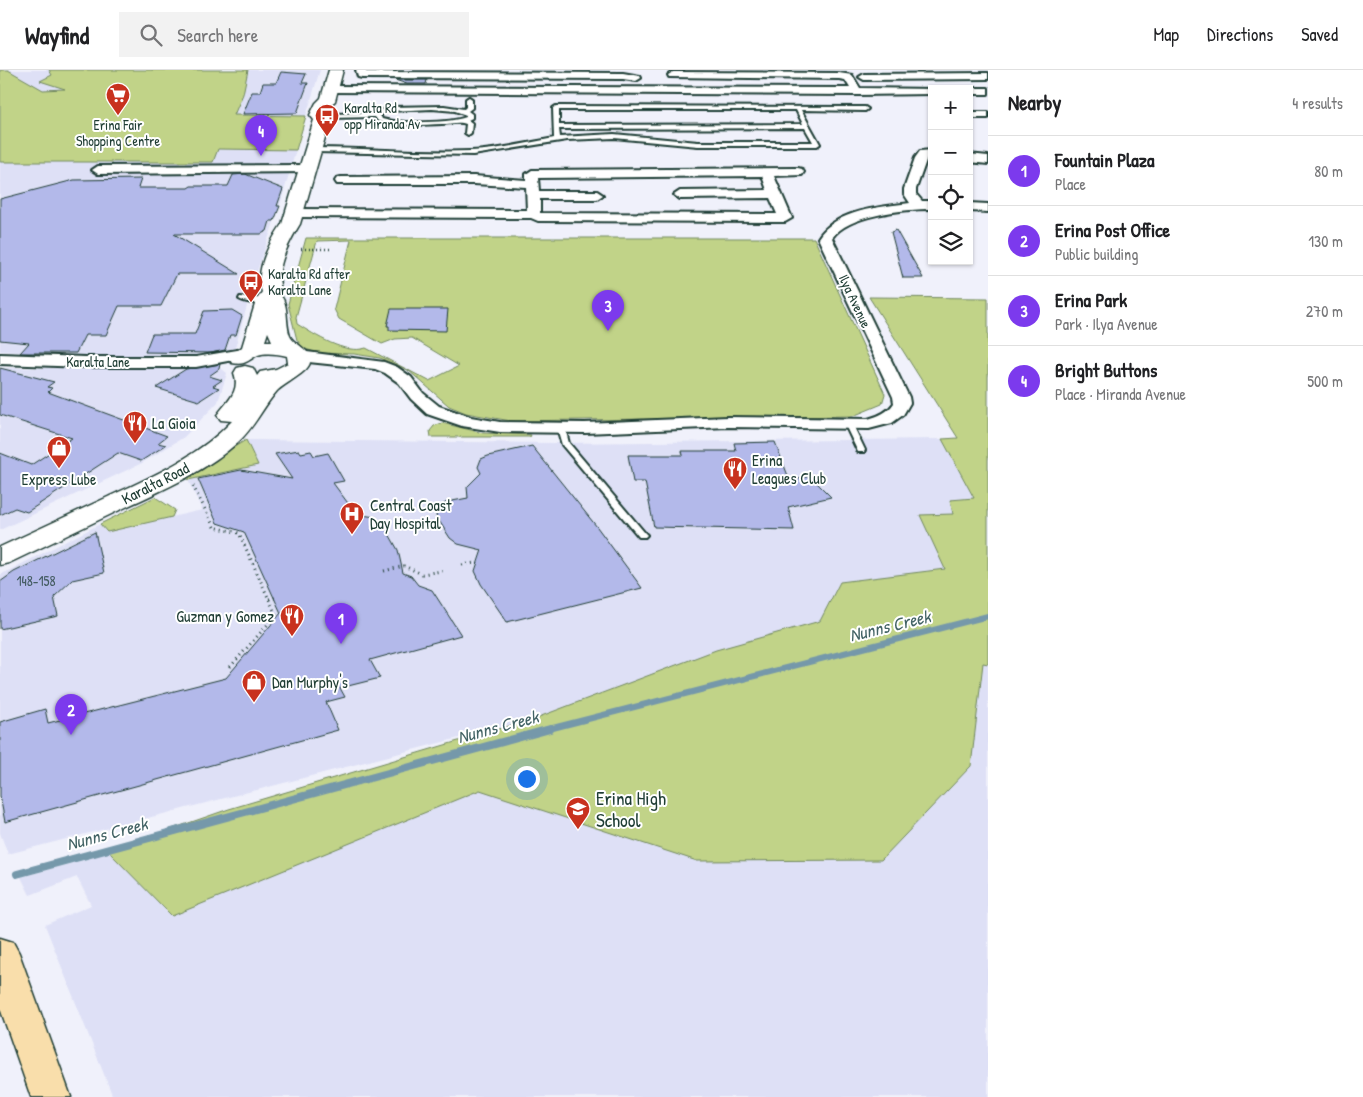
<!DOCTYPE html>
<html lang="en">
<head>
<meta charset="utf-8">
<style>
	:root { --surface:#fff; --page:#f2f2f2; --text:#202124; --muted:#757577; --line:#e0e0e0; --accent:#7c3aed }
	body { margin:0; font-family:"Patrick Hand",sans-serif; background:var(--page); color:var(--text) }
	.controls { position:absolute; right:15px; top:15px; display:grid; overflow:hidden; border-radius:0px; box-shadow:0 1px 4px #0004 }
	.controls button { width:45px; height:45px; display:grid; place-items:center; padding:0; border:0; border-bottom:1px solid var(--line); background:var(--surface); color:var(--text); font:25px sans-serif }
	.you { position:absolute; left:526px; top:708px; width:18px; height:18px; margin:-12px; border:4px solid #fff; border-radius:50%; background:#1a73e8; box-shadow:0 0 0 8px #1a73e833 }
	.badge { display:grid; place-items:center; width:32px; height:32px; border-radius:50%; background:var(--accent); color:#fff; font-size:16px; font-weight:700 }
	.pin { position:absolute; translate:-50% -41px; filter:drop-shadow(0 1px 2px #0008) }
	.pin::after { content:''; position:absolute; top:26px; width:18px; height:15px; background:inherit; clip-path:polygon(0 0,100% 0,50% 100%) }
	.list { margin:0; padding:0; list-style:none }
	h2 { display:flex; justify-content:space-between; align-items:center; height:65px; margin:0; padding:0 20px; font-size:21px }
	h2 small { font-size:16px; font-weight:400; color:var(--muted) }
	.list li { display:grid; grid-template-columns:32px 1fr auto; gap:15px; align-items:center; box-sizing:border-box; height:70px; padding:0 20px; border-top:1px solid var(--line) }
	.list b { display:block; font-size:19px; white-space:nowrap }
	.list p { margin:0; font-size:16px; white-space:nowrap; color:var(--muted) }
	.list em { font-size:16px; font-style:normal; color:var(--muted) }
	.icon { flex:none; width:28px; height:28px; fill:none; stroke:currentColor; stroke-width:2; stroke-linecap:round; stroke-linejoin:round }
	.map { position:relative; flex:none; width:988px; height:1027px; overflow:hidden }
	header { display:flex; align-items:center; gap:30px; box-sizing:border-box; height:70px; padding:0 25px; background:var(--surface); border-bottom:1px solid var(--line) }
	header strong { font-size:24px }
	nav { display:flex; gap:28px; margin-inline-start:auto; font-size:18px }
	.search { width:350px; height:45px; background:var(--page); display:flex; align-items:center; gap:12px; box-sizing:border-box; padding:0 18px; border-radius:0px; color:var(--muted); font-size:19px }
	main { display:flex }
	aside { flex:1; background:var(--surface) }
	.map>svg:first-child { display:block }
	.built { fill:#dee0f6 }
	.green { fill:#c1d388; stroke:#70885e; fill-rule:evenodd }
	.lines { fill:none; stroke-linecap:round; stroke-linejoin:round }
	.stream-far1 { stroke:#7598aa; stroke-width:6 }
	.stream { stroke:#7598aa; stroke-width:8 }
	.building { fill:#b3b9ea; stroke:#1f3d34 }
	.lane-casing { stroke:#1f3d34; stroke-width:4 }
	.street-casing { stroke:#1f3d34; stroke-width:4 }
	.secondary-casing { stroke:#1f3d34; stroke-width:3 }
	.highway-casing { stroke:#1f3d34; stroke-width:3 }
	.path-far1 { stroke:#1f3d34; stroke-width:2.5; stroke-dasharray:1 3; stroke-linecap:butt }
	.path { stroke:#1f3d34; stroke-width:3; stroke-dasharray:1 4; stroke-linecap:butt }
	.lane { fill:#fff; fill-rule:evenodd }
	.street { fill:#fff; fill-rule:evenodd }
	.secondary { fill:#fff; fill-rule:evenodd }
	.highway { fill:#f9deab; fill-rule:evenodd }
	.labels { text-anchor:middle; stroke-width:4; stroke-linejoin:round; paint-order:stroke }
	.far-poi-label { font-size:14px; fill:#1f3d34; stroke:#fff; text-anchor:start }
	.far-street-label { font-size:14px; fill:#1f3d34; stroke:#fff }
	.number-label { font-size:14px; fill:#445c62 }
	.poi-label { font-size:16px; fill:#1f3d34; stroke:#fff; text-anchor:start }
	.street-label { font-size:16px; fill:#1f3d34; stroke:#fff }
	.water-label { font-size:18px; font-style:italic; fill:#436365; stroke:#fff }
	.near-poi-label { font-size:19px; fill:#1f3d34; stroke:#fff; text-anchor:start }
</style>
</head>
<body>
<header>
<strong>Wayfind</strong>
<div class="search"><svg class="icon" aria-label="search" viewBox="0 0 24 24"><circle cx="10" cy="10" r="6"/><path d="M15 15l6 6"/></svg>Search here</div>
<nav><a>Map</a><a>Directions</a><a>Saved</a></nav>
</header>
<main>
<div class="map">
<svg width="988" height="1027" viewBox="0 0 988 1027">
	<rect width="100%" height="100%" fill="#f0f1fb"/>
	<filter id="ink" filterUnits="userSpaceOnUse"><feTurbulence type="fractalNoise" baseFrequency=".02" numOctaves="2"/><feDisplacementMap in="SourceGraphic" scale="10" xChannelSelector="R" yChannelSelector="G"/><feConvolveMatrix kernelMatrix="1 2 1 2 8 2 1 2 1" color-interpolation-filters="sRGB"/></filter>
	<g filter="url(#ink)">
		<path class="built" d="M0,0H320L306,46L237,45L222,79L296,80L280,135L256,204L234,282L227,285H66L0,281Z
			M0,298H184L222,299L227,303L218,332L184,367L142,393L0,460Z
			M942,369L974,428L953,444L946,499L840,512L820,551L716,581L536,648L8,784L0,763V505L100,454L107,462L202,440L188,410L257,395L246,370L556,373Z
			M988,530V1027H113L45,855L91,835L77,807L30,825L21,807L87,789L229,739Z"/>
		<path class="green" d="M0,0H8L43,20L65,19L40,11L52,5L49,0H248L243,24L234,45L306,46L296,80L218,79L213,92H0Z
			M306,168H814L885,324L882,334L853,346L511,351L466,343L449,336L408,300L380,288L354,284L317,283L303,278L297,270L288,234ZM351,170L334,239L339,249L382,274L395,269L412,268L459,296L429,311L366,278C345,285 315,265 297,254L296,247L317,171Z
			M869,227L988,228V594L983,593L971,696L881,790L697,791L480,720L172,846L108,781L229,739L536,648L716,580L820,551L840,512L945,499L920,445L953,444L950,430L974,428L942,369L958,368Z
			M442,353L483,363L531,365L530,367H431L430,361L434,356Z
			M246,370L258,395L188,410L185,406Z
			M155,427L175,440L172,447L107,462L100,454Z"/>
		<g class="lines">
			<path class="stream-far1" d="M545,660L988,546"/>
			<path class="stream" d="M17,804L550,659"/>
		</g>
		<path class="building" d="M281,2L306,4L302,13H308L297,43L243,44L252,22H260L263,13H276Z
			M395,10H427L426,14H407Z
			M245,104L283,119L277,136H280L274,151H270L267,161L261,164H174L239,204H177L161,236H119L106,265H85L76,283H20L29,273L0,270V129L74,110L141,109L138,118H188L191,116H228L233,105Z
			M896,160L923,208H903L891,162Z
			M391,239H448L446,261L389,260V256H387Z
			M232,240L242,246L236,265H230L225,280L211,283L145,282L152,264H195L204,241Z
			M220,294L219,299L209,306L222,310L213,316L219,318L199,331L156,318L186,299Z
			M0,298L54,312L47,317L52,318L48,322L167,366L158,373L166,375L141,391L118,383L27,442L15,438L0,445V383L31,395L72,368L0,345Z
			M775,372L790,411L810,406L831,427L788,437L794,460L654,457L645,412H633L628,385H683L682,381H736L734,373Z
			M532,376L597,457L642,518L507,552L481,514L475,501L482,480L458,474L450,468L436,446L439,437L447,432L468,428L467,417L481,403L478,397L481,389L488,386Z
			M299,380L301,383L311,381L314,386L328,383L344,411L333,413L356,444L375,447L384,455L398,480L403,503L411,506L418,515L432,520L461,565L370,590L380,608L340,618L345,627L326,632L338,660L5,752L0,726V652L45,639L48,653L226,608L281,543L244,462L217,453L198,409L241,400L292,409L275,384Z
			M95,462L104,503L72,510L54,527L58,546L0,559V512L14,502Z"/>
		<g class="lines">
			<defs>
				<path id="lane" d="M469,27L472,29V38L468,41L472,44V48L468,50L472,53L471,63L468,65L465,63L466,54C459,51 450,54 442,54C422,55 398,57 378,51L375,47L329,48L326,46L329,44L376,43L389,37L444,36L464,39L466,37V29ZM432,39L455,41L466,45V47C450,53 399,54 382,49L380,45L389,41Z
					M556,36L865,37L868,39L865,41L801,40L820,74L817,76H698L614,68L567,70L473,85L314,82L311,80L314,78C366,78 419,83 471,81C498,80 527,73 554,68L553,38ZM559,40H796L803,54L559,55ZM805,58L813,72H698L614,64L560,67L559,59Z
					M246,210H268L272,212L268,214H246Z
					M240,227L266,229L270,231C263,235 246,233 239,229Z
					M849,352L853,355L865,380L864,382H858L857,380L845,355Z
					M561,355L565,358L569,373L645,463L647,465L645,467H639L562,375L557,358Z"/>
				<path id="street" d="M356,0H366V2L623,3L640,6L641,8L636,11L623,9L362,8L358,7Z
					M673,2L839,3L852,5L860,18L936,19H932V24L858,25L331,22L326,19L331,16L850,18L845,10L839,9L669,7L668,5Z
					M988,3V9L864,10L859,7L864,4Z
					M969,18H988V24H969V19H965Z
					M969,42H988V48H969Z
					M932,80V88H927L916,119V124L922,131H932V139C906,139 847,145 832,168L909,327L910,333L903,345L892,353L869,359L728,357L585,363L500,362L462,356L427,344L411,329L399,313L385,303L375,299L299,291L293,289L291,286L293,283L299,281L384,292L397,297L411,307L423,323L439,336L471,347L500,352L585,353L728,347L868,349C879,346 888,342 894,333L893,327L818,168C836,140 879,137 910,133L904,124V119L915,88L920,81Z
					M969,84L988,86V94L969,92Z
					M308,95L314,99L312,102L98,104L92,100L98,96Z
					M798,98L802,99L804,102L802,105L774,106L792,148L785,152L538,151L531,148L294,147L288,143L294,139L527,140L526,117L474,114H337L335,111L337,108L341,107L474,106L526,110V104L532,100ZM762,106L767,120L680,121L674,125L680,129L770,128L777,144L540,143V129H597L603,125L597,121H539L538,108Z
					M969,133L988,134V142L969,141Z
					M243,279L249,281L251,284L249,287L196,297H85L0,294V284L85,287H196Z"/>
				<path id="secondary" d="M329,0H343L335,31L329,36L326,45L330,50L300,154C289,172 273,201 282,222L281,226C289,236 285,253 290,266C294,275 312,279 310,292C309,302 285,313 277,321C263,337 254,358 238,372C206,401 165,419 126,437C87,456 48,474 9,493L0,495V477C36,460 72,444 108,427C151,407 198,387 232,351L221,350L217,345C227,331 241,322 234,303L237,298L245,296L253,298L257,306L260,302L276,299L288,293L287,286C278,284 267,282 258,285C248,290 245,296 232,293L229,288L242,277L256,231L262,222C254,201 270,172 282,154L314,50L310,45L316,33L321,28ZM268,262L272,271H265Z"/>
				<path id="highway" d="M0,868L13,872L19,883L71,1027H31L0,938Z"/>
			</defs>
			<use href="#lane" class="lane-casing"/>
			<use href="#street" class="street-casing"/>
			<use href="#secondary" class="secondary-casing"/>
			<use href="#highway" class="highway-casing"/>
			<path class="path-far1" d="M301,179H332"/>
			<path class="path" d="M193,416L214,457L239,463L276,545L230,597
				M462,495L475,493
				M384,501L404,496L422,504L442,501
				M269,529L275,528"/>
			<use href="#lane" class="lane"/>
			<use href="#street" class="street"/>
			<use href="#secondary" class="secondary"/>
			<use href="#highway" class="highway"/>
		</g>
	</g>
	<defs>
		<symbol id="supermarket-pin" viewBox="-11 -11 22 30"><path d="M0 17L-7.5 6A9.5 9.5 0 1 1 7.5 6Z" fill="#c8321e" stroke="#fff"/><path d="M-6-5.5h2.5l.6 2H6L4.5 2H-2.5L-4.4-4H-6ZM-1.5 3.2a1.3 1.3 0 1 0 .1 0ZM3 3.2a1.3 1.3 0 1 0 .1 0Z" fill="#fff"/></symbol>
		<symbol id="bus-pin" viewBox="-11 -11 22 30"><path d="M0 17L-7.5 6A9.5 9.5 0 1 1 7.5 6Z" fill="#c8321e" stroke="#fff"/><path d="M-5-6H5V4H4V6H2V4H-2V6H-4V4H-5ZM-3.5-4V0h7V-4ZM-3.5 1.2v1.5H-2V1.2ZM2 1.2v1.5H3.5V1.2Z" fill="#fff"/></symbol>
		<symbol id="restaurant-pin" viewBox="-11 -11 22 30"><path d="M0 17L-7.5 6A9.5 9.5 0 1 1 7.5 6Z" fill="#c8321e" stroke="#fff"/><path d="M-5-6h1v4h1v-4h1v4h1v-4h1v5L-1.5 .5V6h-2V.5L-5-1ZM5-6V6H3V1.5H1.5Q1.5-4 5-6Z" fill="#fff"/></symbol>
		<symbol id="shop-pin" viewBox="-11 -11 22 30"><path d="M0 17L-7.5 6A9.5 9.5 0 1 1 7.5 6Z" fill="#c8321e" stroke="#fff"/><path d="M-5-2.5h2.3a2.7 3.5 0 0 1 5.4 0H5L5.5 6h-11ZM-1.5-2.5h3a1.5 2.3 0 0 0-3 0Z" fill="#fff"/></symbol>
		<symbol id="hospital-pin" viewBox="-11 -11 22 30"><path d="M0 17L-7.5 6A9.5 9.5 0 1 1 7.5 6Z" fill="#c8321e" stroke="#fff"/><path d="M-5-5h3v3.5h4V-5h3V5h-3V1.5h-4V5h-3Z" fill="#fff"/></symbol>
		<symbol id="school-pin" viewBox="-11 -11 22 30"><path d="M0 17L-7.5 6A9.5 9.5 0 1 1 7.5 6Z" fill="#c8321e" stroke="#fff"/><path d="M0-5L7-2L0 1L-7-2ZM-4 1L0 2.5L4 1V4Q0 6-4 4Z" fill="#fff"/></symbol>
	</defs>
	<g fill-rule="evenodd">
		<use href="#supermarket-pin" x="104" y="11" width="28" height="38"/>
		<use href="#bus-pin" x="313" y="32" width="28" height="38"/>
		<use href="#bus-pin" x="237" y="198" width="28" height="38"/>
		<use href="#restaurant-pin" x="121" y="339" width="28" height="38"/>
		<use href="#shop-pin" x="45" y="364" width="28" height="38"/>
		<use href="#restaurant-pin" x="721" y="385" width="28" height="38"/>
		<use href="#hospital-pin" x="338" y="430" width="28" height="38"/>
		<use href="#restaurant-pin" x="278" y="532" width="28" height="38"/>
		<use href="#shop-pin" x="240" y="598" width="28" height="38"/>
		<use href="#school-pin" x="564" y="725" width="28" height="38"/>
	</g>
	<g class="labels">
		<g class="far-poi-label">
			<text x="344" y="43">Karalta Rd<tspan x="344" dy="16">opp Miranda Av</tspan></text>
			<text x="118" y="60" text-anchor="middle">Erina Fair<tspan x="118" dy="16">Shopping Centre</tspan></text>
			<text x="268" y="209">Karalta Rd after<tspan x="268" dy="16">Karalta Lane</tspan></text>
		</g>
		<g class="far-street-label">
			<text transform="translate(855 231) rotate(65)" y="5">Ilya Avenue</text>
			<text x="98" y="297">Karalta Lane</text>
		</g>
		<g class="number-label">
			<text x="36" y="516">148-158</text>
		</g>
		<g class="poi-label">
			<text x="152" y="359">La Gioia</text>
			<text x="752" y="396">Erina<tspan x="752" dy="18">Leagues Club</tspan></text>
			<text x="59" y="415" text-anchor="middle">Express Lube</text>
			<text x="370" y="441">Central Coast<tspan x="370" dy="18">Day Hospital</tspan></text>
			<text x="274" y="552" text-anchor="end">Guzman y Gomez</text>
			<text x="272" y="618">Dan Murphy's</text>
		</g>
		<g class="street-label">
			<text transform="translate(155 413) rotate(-27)" y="6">Karalta Road</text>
		</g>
		<g class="water-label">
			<text transform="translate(890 556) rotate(-14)" y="6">Nunns Creek</text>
			<text transform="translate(498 657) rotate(-15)" y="6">Nunns Creek</text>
			<text transform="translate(107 764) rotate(-15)" y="6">Nunns Creek</text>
		</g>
		<g class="near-poi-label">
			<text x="596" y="735">Erina High<tspan x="596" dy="22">School</tspan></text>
		</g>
	</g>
</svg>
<div class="controls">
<button>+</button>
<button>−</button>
<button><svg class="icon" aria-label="locate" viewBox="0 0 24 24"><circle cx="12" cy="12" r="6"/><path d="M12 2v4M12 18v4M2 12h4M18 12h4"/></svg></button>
<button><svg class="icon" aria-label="layers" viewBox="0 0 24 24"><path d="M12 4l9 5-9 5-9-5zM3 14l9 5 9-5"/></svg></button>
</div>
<div class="you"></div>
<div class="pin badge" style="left:341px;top:574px">1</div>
<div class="pin badge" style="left:71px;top:665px">2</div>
<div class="pin badge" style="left:608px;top:261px">3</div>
<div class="pin badge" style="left:261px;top:86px">4</div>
</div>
<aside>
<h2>Nearby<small>4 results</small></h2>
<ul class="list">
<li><span class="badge">1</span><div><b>Fountain Plaza</b><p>Place</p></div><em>80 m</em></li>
<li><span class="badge">2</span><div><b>Erina Post Office</b><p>Public building</p></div><em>130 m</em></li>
<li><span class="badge">3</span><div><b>Erina Park</b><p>Park · Ilya Avenue</p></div><em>270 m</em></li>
<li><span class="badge">4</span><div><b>Bright Buttons</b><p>Place · Miranda Avenue</p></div><em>500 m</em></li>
</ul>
</aside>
</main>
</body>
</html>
